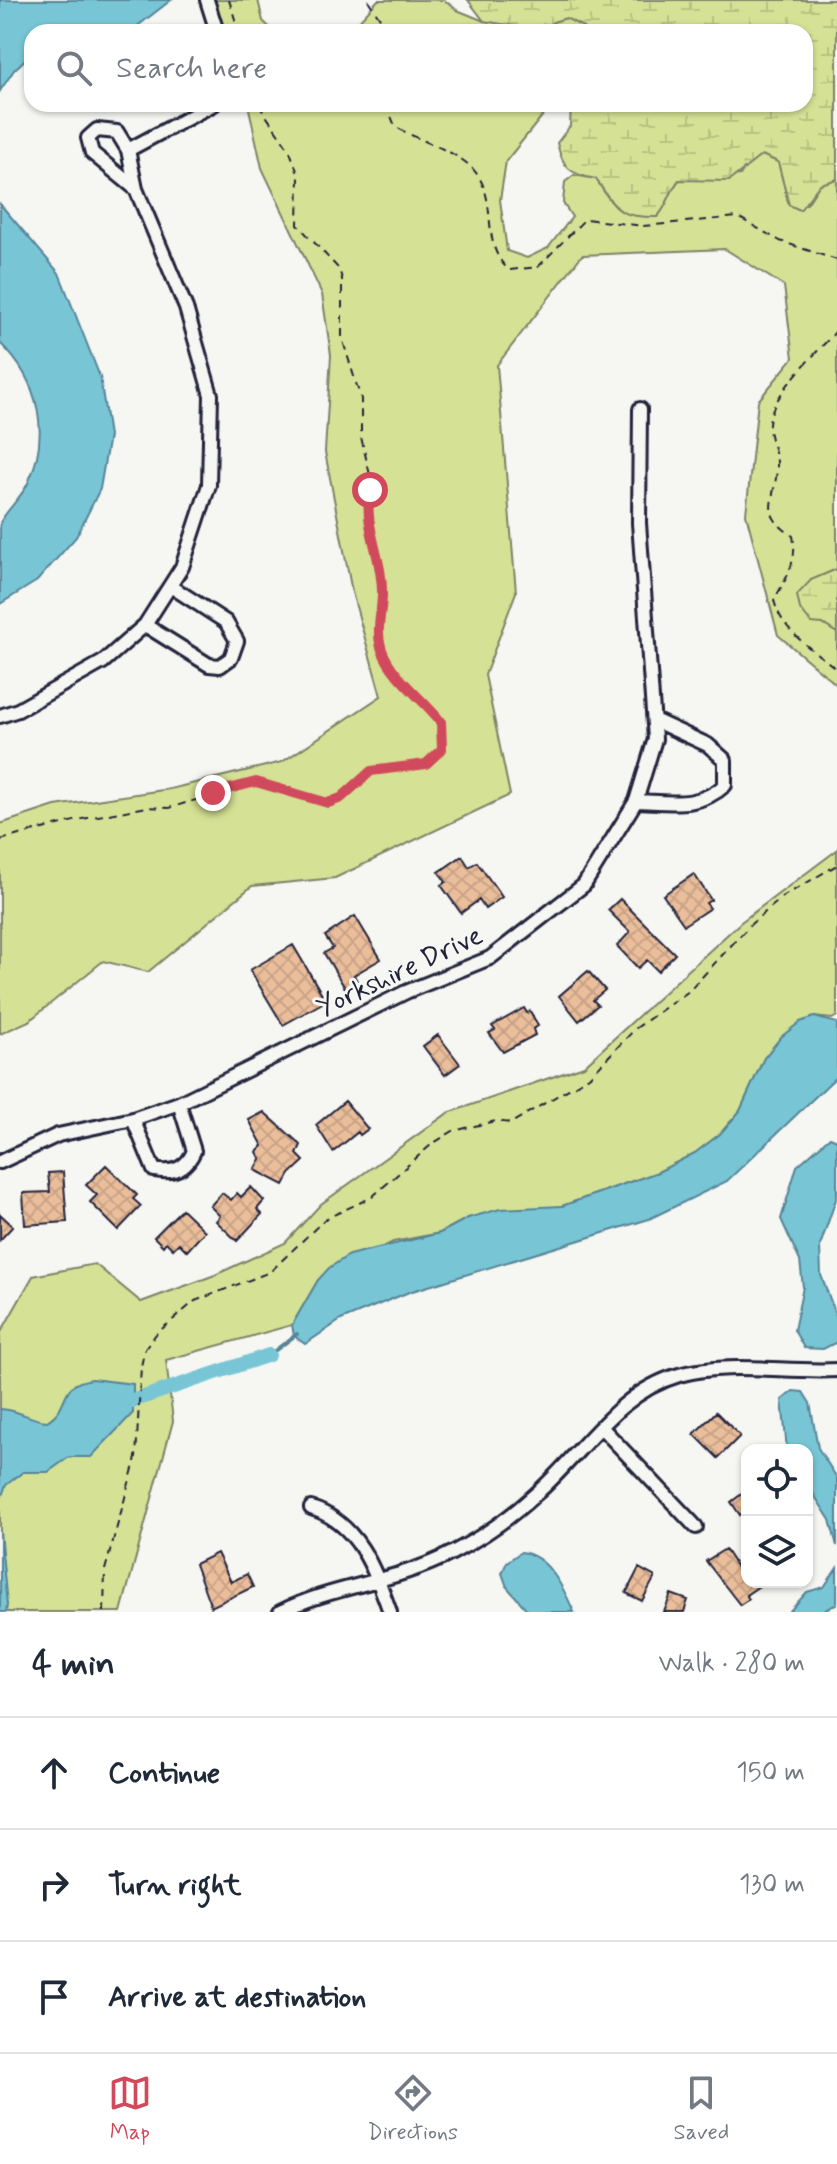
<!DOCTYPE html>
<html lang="en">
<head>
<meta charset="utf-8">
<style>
	:root { --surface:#fff; --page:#f6f6f7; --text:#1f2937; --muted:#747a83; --line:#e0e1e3; --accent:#d1495b }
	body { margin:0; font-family:Mynerve,sans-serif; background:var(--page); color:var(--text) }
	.controls { position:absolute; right:24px; bottom:24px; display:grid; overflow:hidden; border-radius:16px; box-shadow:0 2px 6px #0004 }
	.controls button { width:72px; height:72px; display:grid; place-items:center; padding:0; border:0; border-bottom:2px solid var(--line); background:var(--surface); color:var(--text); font:40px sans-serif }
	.stop { position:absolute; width:24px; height:24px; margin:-18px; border:6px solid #d1495b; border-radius:50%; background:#fff }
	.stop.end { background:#d1495b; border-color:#fff; box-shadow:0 2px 8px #0008 }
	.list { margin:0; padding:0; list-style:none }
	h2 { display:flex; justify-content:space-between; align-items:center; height:104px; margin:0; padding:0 32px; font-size:34px }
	h2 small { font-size:26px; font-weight:400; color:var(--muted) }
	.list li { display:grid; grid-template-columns:52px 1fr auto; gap:24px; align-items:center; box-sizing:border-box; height:112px; padding:0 32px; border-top:2px solid var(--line) }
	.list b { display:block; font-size:30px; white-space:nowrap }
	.list em { font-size:26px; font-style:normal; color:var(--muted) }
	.icon { flex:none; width:44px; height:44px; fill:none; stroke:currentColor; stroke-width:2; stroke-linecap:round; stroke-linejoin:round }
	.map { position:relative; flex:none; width:837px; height:1612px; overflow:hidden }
	.search { position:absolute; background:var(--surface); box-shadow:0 2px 6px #0004; left:24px; right:24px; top:24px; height:88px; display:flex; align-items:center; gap:20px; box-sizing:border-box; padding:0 28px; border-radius:24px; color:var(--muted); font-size:30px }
	.sheet { height:440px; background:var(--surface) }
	nav { display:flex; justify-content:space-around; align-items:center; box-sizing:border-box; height:112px; border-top:2px solid var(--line); background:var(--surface); font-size:22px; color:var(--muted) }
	nav a { display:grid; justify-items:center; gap:4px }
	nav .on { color:var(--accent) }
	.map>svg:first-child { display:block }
	.green { fill:#d5e295; stroke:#7c8268; stroke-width:2 }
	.wetland { fill:url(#wetland-marsh); stroke:#7c8268; stroke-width:2 }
	.water { fill:#78c6d5; stroke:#568497; stroke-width:2 }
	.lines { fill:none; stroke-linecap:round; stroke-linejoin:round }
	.stream { stroke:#568497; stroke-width:4 }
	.canal { stroke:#78c6d5; stroke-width:14 }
	.building { fill:url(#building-cross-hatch); stroke:#22223b; stroke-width:2 }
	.minor-casing { stroke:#22223b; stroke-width:18 }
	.path { stroke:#22223b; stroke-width:2; stroke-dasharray:8 6; stroke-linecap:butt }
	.minor { stroke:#f6f6f2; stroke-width:12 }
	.route { stroke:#d1495b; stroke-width:10 }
	.labels { text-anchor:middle; stroke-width:6; stroke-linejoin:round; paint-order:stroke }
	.street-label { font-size:28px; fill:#22223b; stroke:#f6f6f2 }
</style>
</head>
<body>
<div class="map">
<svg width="837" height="1612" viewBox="0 0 837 1612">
	<defs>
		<pattern id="wetland-marsh" width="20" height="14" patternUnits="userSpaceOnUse" patternTransform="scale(2)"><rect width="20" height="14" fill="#d5e295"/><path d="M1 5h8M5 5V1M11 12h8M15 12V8" fill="none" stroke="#b7c281"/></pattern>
		<pattern id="building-cross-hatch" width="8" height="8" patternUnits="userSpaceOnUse" patternTransform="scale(2)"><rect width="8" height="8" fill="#ebbe9b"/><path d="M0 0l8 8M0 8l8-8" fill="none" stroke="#c9a386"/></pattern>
	</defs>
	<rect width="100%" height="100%" fill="#f6f6f2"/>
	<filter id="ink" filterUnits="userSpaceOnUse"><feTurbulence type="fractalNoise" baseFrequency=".0125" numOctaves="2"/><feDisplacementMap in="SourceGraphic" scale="16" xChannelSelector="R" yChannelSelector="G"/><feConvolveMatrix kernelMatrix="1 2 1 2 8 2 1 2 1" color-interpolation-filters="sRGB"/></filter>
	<g filter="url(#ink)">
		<path class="green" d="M213,0H258L263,21L274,32H223Z
			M378,0H444L457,10L484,21L553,22L566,18L584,27L585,32H338L356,24Z
			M248,104H552L506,161L500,200L507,251L527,258L548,248L572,217L563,203L565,182L574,175L596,179C616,210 617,217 657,217C668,206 669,192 679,180L740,175L748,163L762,155L778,162L789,205L807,204L820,184L837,179V569L811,580L823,624L837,633V685L778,635L746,514L758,401L793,358L784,286L725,249L582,255L497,365L516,592L485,675L510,795L335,878L252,886L148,972L103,961L29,1021L0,1034V824L55,806L170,789L282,762L381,696L352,592L325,452L331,355L322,294L262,168Z
			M837,850V1016L832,1019L814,1017L764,1058L740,1111L720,1134L695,1153L658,1172L562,1206L468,1218L440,1233L393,1242L318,1280L292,1325L166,1360L173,1421L121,1612H0V1334L33,1276L95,1264L141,1302L215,1275L285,1243L321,1204L448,1113L584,1066L741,922Z"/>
		<path class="wetland" d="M468,0H837V179L820,184L800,210L789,205L778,162L762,155L729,181L679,180C669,192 668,206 657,217C617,217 617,210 596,179C570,174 563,169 557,143L570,126L571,104H805V32H585L583,27L566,18L553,22L542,31L484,21Z
			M837,569V633L823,624L811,623L800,609L797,595L811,580Z"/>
		<path class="water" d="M0,0H171L135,28L32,32V53L14,70L0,91Z
			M0,204L59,273L100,377L109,436L100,489L76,537L37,581L0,604C0,586 0,537 0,523C4,513 22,497 28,483C51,434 39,380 0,343Z
			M814,1017L837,1023V1076L727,1181L649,1219L409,1292L341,1320L305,1344L294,1336L292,1325L318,1280L329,1268L349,1255L440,1233L468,1218L500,1209L562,1206L658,1172L695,1153L720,1134L740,1111L764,1058L781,1037L800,1022Z
			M830,1137L837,1140V1196L820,1246L821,1275L837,1318V1342L823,1349L804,1348L794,1330L803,1287L800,1261L781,1219L797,1166Z
			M92,1379L133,1384V1413L91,1457H69L48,1472H23L6,1485L0,1501V1409C18,1409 30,1420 47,1421C73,1405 55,1385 92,1379Z
			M793,1391L803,1392L810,1403L818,1448L837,1478V1546L830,1520L807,1484V1450H787L782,1400Z
			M0,1531L7,1605L6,1612H0Z
			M521,1552C548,1555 564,1589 574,1612H529L507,1587L502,1573L507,1562Z
			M837,1568V1604L821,1612H789L807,1592L824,1587Z"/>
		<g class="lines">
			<path class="stream" d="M269,1355L297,1334"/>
			<path class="canal" d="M114,1407L269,1355"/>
		</g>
		<path class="building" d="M462,856L469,867L477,862L502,897L485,909L479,900L461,913L441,885L446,882L439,872Z
			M694,874L711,900L706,903L710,908L684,925L663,895Z
			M620,899L675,954L658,971L647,960L638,968L617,946L630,932L608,910Z
			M355,916L381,959L354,975L357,981L345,988L324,953L333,948L325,936Z
			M293,945L326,1001L283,1025L250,970Z
			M588,971L605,990L593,1000L598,1005L579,1021L559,996Z
			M524,1008L527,1013L530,1011L538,1026L533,1029L535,1035L503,1052L489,1033L495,1030L492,1026Z
			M438,1035L460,1064L445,1075L423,1046Z
			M345,1101L368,1129L360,1135L358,1132L333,1152L316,1125Z
			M264,1112L301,1145L297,1154L304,1161L290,1174L284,1185L255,1170L261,1159L257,1152L263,1146L249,1120Z
			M106,1165L137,1195L133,1199L141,1206L118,1230L90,1202L97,1195L86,1185Z
			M63,1172L67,1222L25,1225L23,1193L50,1192L48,1173Z
			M251,1187L264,1201L257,1209L262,1214L237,1241L216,1221L220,1216L210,1206L222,1193L231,1200L237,1193L241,1197Z
			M182,1209L205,1231L187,1251L179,1243L173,1249L166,1242L163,1246L154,1237Z
			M0,1214L13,1226L0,1240Z
			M716,1412L740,1436L718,1458L694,1434Z
			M747,1490V1510L740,1515L731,1502Z
			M725,1549L738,1569L747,1563V1582H765L746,1595L749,1599L740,1605L706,1561Z
			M217,1553L231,1582L247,1574L253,1587L211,1607L195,1564Z
			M639,1568L655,1577L642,1601L626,1593Z
			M671,1594L688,1600L684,1612H664Z"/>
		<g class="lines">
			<defs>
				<path id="minor" d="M207,0L217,32
					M128,150L214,104
					M145,625L209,665L220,666L231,658L237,641L226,622L172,587
					M0,716L18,710L103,662L145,625L182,567L209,485L211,395L186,308L136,189L128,150L117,132L97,130L88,138L92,153L136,189
					M636,801C669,802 699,809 725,785V760L708,745L656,721
					M133,1119L154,1170C173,1174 186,1169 194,1151L179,1103
					M0,1162L58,1135L133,1119L179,1103L406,992L490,958L584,885L636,801L655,739L639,523L640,409
					M601,1427L696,1527
					M311,1508C357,1522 375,1569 390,1612
					M280,1612C334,1585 395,1583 452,1553C481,1538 511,1517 536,1494C583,1453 616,1393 679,1375C729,1361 786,1373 837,1370"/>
			</defs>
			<use href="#minor" class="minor-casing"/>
			<path class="path" d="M229,0L239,32
				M368,0L389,32
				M386,104L395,126C419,142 452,148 472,168C501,199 478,243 509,270L538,267L585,219L643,226L738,217L780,241L837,260
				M837,330C818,352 770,395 769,424C768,439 778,452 777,466C776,502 757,512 793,536C798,561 786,579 774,600C781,631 813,650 837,669
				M0,840L82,819L147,807L169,808L256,782L328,803L341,798L371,771L426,764L442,749L441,722L397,675L382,650L378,625L381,576L368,527L371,479L361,437V399L342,338V278L338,268L298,225L299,176L289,149L258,104
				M104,1612L105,1570L136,1458L141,1366L145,1349L156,1334L195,1301L270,1272L325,1219L372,1197L432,1144L453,1131L496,1121L511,1123L589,1077L636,1028L689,991L751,924L784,896L837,865"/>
			<use href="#minor" class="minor"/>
		</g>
	</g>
	<g class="lines" filter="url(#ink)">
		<path class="route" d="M213,793L256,782L328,803L341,798L371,771L426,764L442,749L441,722C423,698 393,679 382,650C375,631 382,613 382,594C383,557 363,528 370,490"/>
	</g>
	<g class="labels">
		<g class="street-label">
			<text transform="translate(399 970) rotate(-25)" y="10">Yorkshire Drive</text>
		</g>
	</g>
</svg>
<div class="controls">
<button><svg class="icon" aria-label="locate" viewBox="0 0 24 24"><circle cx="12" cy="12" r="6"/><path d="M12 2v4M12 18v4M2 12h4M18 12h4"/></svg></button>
<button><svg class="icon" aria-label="layers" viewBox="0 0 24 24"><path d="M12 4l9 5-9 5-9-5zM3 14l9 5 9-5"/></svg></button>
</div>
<div class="stop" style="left:370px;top:490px"></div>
<div class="stop end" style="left:213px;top:793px"></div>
<div class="search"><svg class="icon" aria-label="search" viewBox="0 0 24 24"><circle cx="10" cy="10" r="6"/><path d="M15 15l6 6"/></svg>Search here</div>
</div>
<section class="sheet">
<h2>4 min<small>Walk · 280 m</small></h2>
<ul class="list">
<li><svg class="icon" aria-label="ahead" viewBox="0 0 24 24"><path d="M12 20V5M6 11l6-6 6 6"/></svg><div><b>Continue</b></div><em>150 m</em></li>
<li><svg class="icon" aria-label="right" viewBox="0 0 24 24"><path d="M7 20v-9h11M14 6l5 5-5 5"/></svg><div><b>Turn right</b></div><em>130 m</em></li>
<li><svg class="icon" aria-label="arrive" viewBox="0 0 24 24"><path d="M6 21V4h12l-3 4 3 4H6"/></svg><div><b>Arrive at destination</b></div></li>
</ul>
</section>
<nav>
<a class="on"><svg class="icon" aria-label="map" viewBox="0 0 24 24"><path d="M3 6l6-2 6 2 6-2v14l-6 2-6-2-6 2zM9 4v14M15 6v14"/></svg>Map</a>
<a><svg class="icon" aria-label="directions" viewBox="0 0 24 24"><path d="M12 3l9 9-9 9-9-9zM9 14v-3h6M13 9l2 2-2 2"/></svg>Directions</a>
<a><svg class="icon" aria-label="saved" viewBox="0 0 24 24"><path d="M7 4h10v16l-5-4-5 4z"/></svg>Saved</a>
</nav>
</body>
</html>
